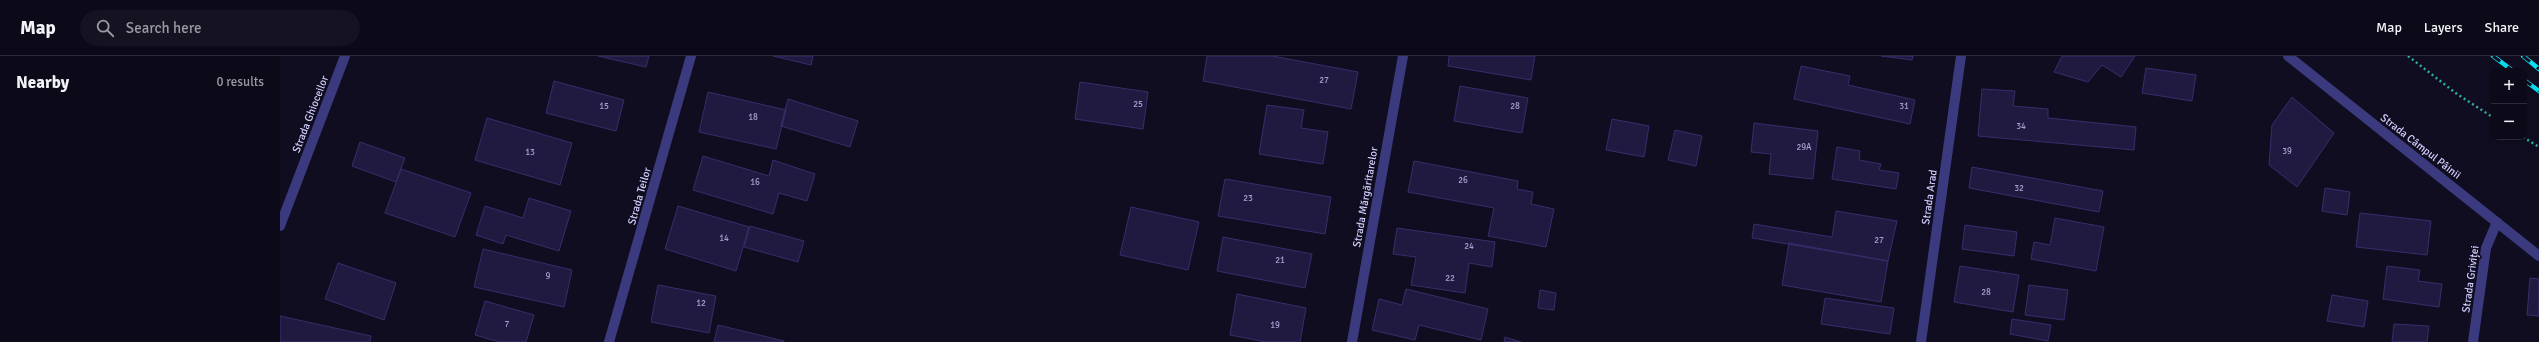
<!DOCTYPE html>
<html lang="en">
<head>
<meta charset="utf-8">
<style>
	:root { --surface:#0c0a18; --page:#151321; --text:#f1f3f6; --muted:#9a9aa2; --line:#2c2b37 }
	body { margin:0; font-family:Signika,sans-serif; background:var(--page); color:var(--text) }
	.controls { position:absolute; right:12px; top:12px; display:grid; overflow:hidden; border-radius:8px; box-shadow:0 4px 16px #0002 }
	.controls button { width:36px; height:36px; display:grid; place-items:center; padding:0; border:0; border-bottom:1px solid var(--line); background:var(--surface); color:var(--text); font:20px sans-serif }
	.list { margin:0; padding:0; list-style:none }
	h2 { display:flex; justify-content:space-between; align-items:center; height:52px; margin:0; padding:0 16px; font-size:17px }
	h2 small { font-size:13px; font-weight:400; color:var(--muted) }
	.icon { flex:none; width:22px; height:22px; fill:none; stroke:currentColor; stroke-width:2; stroke-linecap:round; stroke-linejoin:round }
	.map { position:relative; flex:none; width:2259px; height:286px; overflow:hidden }
	header { display:flex; align-items:center; gap:24px; box-sizing:border-box; height:56px; padding:0 20px; background:var(--surface); border-bottom:1px solid var(--line) }
	header strong { font-size:19px }
	nav { display:flex; gap:22px; margin-inline-start:auto; font-size:14px }
	.search { width:280px; height:36px; background:var(--page); display:flex; align-items:center; gap:10px; box-sizing:border-box; padding:0 14px; border-radius:22px; color:var(--muted); font-size:15px }
	main { display:flex }
	aside { flex:1; background:var(--surface) }
	.map>svg:first-child { display:block }
	.building { fill:#211a40; stroke:#382d6c }
	.lines { fill:none; stroke-linecap:round; stroke-linejoin:round }
	.path { stroke:#31aea3; stroke-width:2.5; stroke-dasharray:2 3; stroke-linecap:butt }
	.minor { stroke:#3b3a7e; stroke-width:10 }
	.rail-casing { stroke:#07dff0; stroke-width:4.5 }
	.rail { stroke:#100d20; stroke-width:3; stroke-dasharray:9; stroke-linecap:butt }
	.labels { text-anchor:middle; stroke-width:3.5; stroke-linejoin:round; paint-order:stroke }
	.number-label { font-size:9px; fill:#a6a1ce }
	.street-label { font-size:11px; fill:#d2cefe; stroke:#100d20 }
</style>
</head>
<body>
<header>
<strong>Map</strong>
<div class="search"><svg class="icon" aria-label="search" viewBox="0 0 24 24"><circle cx="10" cy="10" r="6"/><path d="M15 15l6 6"/></svg>Search here</div>
<nav><a>Map</a><a>Layers</a><a>Share</a></nav>
</header>
<main>
<aside>
<h2>Nearby<small>0 results</small></h2>
<ul class="list">
</ul>
</aside>
<div class="map">
<svg width="2259" height="286" viewBox="0 0 2259 286">
	<rect width="100%" height="100%" fill="#100d20"/>
	<path class="building" d="M318,0H369L366,11Z
		M493,0H533L531,9Z
		M927,0H992L1078,16L1071,53L923,25Z
		M1169,0H1255L1251,24L1168,10Z
		M1601,0H1633L1632,4Z
		M1782,0H1855L1841,21L1822,9L1808,26L1774,16Z
		M1521,10L1570,20L1568,29L1635,44L1630,68L1514,43Z
		M1866,12L1916,19L1912,45L1862,37Z
		M274,25L344,44L336,75L266,57Z
		M800,26L868,36L863,73L795,63Z
		M1180,30L1248,42L1242,77L1174,65Z
		M1702,33L1735,35L1733,50L1768,53V62L1856,71L1854,94L1698,80Z
		M428,36L506,54L496,93L419,76Z
		M2012,41L2054,77L2017,131L1989,109L1992,69Z
		M508,43L578,65L570,91L501,70Z
		M987,49L1024,54L1021,72L1048,76L1043,108L979,98Z
		M207,62L292,87L280,129L195,104Z
		M1332,63L1369,70L1364,101L1326,94Z
		M1474,67L1538,75L1533,123L1489,118L1491,98L1471,96Z
		M1395,74L1422,80L1416,110L1388,104Z
		M80,86L125,102L116,126L72,110Z
		M1557,91L1580,95L1579,104L1601,108L1599,114L1619,117L1616,133L1552,123Z
		M423,100L489,120L493,104L535,118L527,145L499,137L493,158L413,134Z
		M1134,105L1238,125L1237,133L1253,136L1251,148L1274,153L1266,191L1208,180L1214,152L1128,136Z
		M1692,111L1823,135L1819,156L1689,132Z
		M121,113L191,137L175,181L105,157Z
		M945,123L1051,141L1045,178L938,160Z
		M2045,132L2070,136L2067,159L2042,155Z
		M249,142L291,155L279,195L226,179L223,188L196,179L205,150L243,162Z
		M398,150L469,171L456,215L385,193Z
		M851,151L919,166L908,214L840,199Z
		M1556,155L1617,165L1608,205L1472,182L1474,168L1552,181Z
		M2080,157L2151,165L2147,199L2076,191Z
		M1775,162L1824,171L1816,215L1751,203L1754,186L1770,189Z
		M1685,169L1737,176L1734,200L1682,193Z
		M470,170L524,185L518,206L464,191Z
		M1117,172L1215,186L1212,211L1189,207L1185,237L1131,229L1136,201L1113,198Z
		M943,181L1032,198L1025,232L937,215Z
		M1509,187L1608,205L1601,246L1502,229Z
		M203,193L292,214L284,251L194,231Z
		M58,207L116,227L104,264L45,243Z
		M1680,210L1739,219L1733,256L1674,246Z
		M2107,210L2140,214L2138,225L2162,228L2159,251L2103,243Z
		M2250,222L2259,223V260L2247,259Z
		M378,229L436,240L429,277L371,266Z
		M1749,229L1788,234L1784,264L1745,259Z
		M1126,233L1208,253L1201,284L1139,269L1135,284L1092,274L1099,243L1122,249Z
		M1260,234L1276,237L1274,254L1258,252Z
		M957,238L1026,252L1020,286H986L950,279Z
		M2052,239L2088,245L2084,271L2047,265Z
		M1545,242L1614,252L1610,278L1541,268Z
		M205,245L254,259L246,286H220L195,279Z
		M0,260L91,280L90,286H0Z
		M1732,263L1771,269L1768,285L1730,278Z
		M2114,268L2149,270L2147,286H2112Z
		M438,269L504,285V286H434Z
		M1225,281L1241,286H1224Z"/>
	<g class="lines">
		<path class="path" d="M2128,0L2177,38L2214,62
			M2243,81L2259,91"/>
		<path class="minor" d="M2008,0L2259,200
			M0,170L65,0
			M329,286L411,0
			M1072,286L1123,0
			M1641,286L1681,0
			M2193,286L2206,192L2217,166"/>
		<defs>
			<path id="rail" d="M2213,0L2233,15
				M2243,0L2259,13
				M2244,24L2259,35"/>
		</defs>
		<use href="#rail" class="rail-casing"/>
		<use href="#rail" class="rail"/>
	</g>
	<g class="labels">
		<g class="number-label">
			<text x="1044" y="27">27</text>
			<text x="858" y="51">25</text>
			<text x="324" y="53">15</text>
			<text x="1235" y="53">28</text>
			<text x="1624" y="53">31</text>
			<text x="473" y="64">18</text>
			<text x="1741" y="73">34</text>
			<text x="1524" y="94">29A</text>
			<text x="2007" y="98">39</text>
			<text x="250" y="99">13</text>
			<text x="1183" y="127">26</text>
			<text x="475" y="129">16</text>
			<text x="1739" y="135">32</text>
			<text x="968" y="145">23</text>
			<text x="444" y="185">14</text>
			<text x="1599" y="187">27</text>
			<text x="1189" y="193">24</text>
			<text x="1000" y="207">21</text>
			<text x="268" y="223">9</text>
			<text x="1170" y="225">22</text>
			<text x="1706" y="239">28</text>
			<text x="421" y="250">12</text>
			<text x="227" y="271">7</text>
			<text x="995" y="272">19</text>
		</g>
		<g class="street-label">
			<text transform="translate(30 58) rotate(-69)" y="4">Strada Ghioceilor</text>
			<text transform="translate(2141 90) rotate(38)" y="4">Strada Câmpul Pâinii</text>
			<text transform="translate(359 140) rotate(-74)" y="4">Strada Teilor</text>
			<text transform="translate(1085 141) rotate(-80)" y="4">Strada Mărgăritarelor</text>
			<text transform="translate(1649 141) rotate(-82)" y="4">Strada Arad</text>
			<text transform="translate(2190 223) rotate(-82)" y="4">Strada Griviței</text>
		</g>
	</g>
</svg>
<div class="controls">
<button>+</button>
<button>−</button>
</div>
</div>
</main>
</body>
</html>
